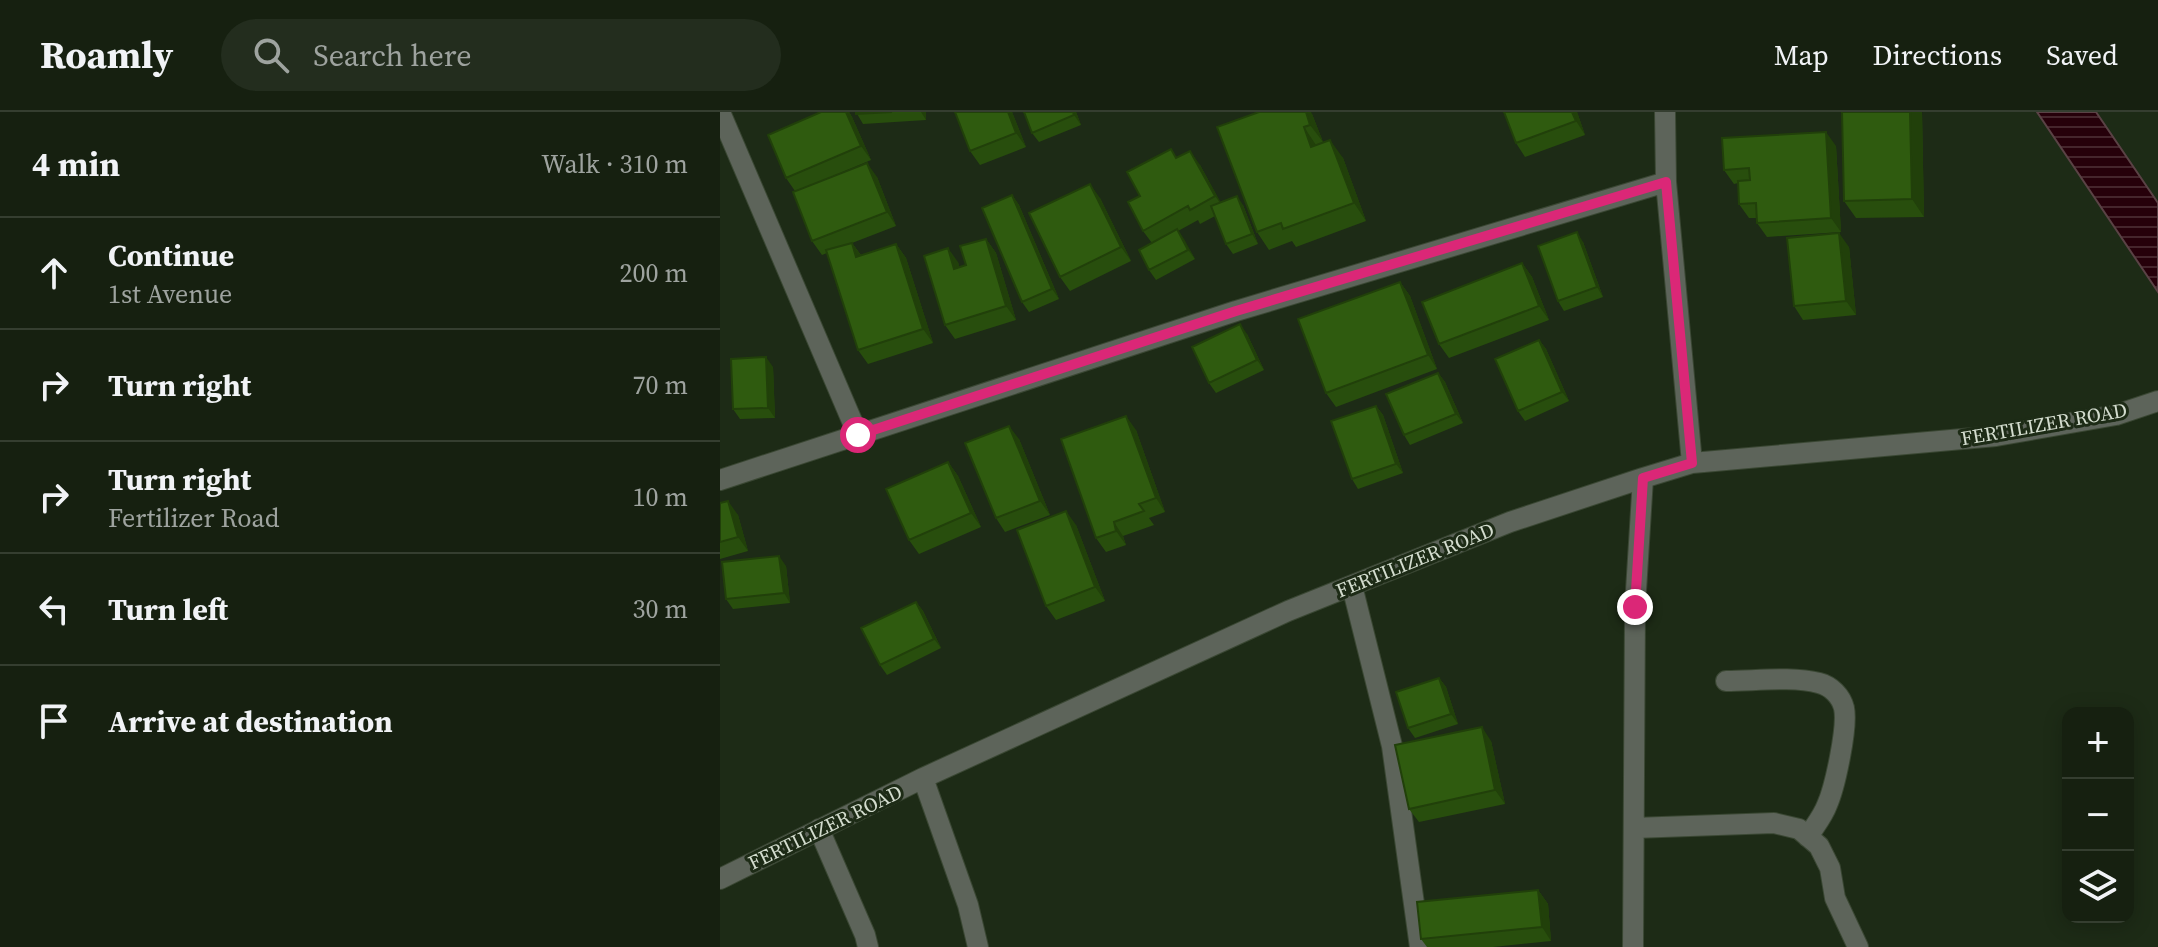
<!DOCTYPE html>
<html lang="en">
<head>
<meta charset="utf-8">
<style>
	:root { --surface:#162010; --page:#232d1e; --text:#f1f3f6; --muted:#9ea39f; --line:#353e30 }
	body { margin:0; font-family:"Source Serif 4",serif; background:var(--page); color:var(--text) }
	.controls { position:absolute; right:24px; bottom:24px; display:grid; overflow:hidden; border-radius:16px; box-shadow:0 4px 20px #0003 }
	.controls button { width:72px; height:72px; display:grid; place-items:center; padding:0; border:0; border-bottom:2px solid var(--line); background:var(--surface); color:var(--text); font:40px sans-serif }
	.stop { position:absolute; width:24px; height:24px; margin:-18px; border:6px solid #db2777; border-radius:50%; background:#fff }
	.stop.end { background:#db2777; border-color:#fff; box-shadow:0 2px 8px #0008 }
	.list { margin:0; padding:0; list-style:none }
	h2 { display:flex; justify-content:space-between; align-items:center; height:104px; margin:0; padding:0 32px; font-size:34px }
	h2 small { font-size:26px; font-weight:400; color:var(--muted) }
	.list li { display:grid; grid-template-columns:52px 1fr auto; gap:24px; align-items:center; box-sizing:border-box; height:112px; padding:0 32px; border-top:2px solid var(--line) }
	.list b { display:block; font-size:30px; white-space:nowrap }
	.list p { margin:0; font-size:26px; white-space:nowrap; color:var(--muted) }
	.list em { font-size:26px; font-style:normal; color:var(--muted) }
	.icon { flex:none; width:44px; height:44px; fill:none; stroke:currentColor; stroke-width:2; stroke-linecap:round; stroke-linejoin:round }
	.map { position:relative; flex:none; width:1438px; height:835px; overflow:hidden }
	header { display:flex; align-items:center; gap:48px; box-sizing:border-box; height:112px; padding:0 40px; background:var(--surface); border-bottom:2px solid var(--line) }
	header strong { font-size:38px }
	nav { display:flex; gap:44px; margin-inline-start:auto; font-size:28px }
	.search { width:560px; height:72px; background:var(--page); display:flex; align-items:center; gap:20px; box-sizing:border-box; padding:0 28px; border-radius:44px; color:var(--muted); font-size:30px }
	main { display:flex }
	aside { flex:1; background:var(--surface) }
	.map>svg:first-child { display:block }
	.water { fill:url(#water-rules); stroke:#5a4245; stroke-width:2 }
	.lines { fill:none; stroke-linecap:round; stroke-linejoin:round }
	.minor-casing { stroke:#3a4733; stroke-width:22 }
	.minor { stroke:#5d645a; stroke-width:20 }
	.wall { fill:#284e0d }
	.shaded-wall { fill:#21400a }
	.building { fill:#2f5b0f; stroke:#21400a; stroke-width:2 }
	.route { stroke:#db2777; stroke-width:10 }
	.labels { text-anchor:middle; stroke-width:6; stroke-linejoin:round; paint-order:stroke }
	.street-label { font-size:20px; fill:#d3dcce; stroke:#1d2b16 }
</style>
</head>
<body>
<header>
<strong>Roamly</strong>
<div class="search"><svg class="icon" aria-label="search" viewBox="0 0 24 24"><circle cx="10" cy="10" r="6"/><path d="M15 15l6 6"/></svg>Search here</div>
<nav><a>Map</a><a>Directions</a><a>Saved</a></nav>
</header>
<main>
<aside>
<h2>4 min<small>Walk · 310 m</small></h2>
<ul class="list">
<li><svg class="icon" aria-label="ahead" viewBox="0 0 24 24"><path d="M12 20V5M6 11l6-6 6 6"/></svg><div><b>Continue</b><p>1st Avenue</p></div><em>200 m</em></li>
<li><svg class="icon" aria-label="right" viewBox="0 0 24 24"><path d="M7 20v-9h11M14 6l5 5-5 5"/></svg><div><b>Turn right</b></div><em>70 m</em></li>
<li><svg class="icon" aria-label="right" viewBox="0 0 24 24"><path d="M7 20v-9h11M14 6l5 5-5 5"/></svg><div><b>Turn right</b><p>Fertilizer Road</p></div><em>10 m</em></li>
<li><svg class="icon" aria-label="left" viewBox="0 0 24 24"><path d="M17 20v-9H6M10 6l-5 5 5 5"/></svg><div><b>Turn left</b></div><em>30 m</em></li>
<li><svg class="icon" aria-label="arrive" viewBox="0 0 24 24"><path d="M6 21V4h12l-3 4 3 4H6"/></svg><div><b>Arrive at destination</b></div></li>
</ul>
</aside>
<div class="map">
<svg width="1438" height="835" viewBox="0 0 1438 835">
	<defs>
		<pattern id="water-rules" width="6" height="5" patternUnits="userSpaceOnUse" patternTransform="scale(2)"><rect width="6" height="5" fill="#26000a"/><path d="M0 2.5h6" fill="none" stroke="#45252c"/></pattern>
	</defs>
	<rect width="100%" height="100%" fill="#1d2b16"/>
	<path class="water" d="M1317,0H1376L1438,91V180Z"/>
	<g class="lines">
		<defs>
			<path id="minor" d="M0,0L138,323
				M945,0L946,70L972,351
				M0,368L516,199L946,70
				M632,474L672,634L700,835
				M1006,569C1034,569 1072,564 1099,571C1111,574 1121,584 1124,596C1128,615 1115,675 1107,693C1103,704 1094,715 1088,725
				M203,666L248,793L258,835
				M914,716L1054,711L1079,717L1099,734L1110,756L1115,786L1138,835
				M99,717L145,823L148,835
				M0,767L203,666L568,499L790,410L923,366L972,351L1276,324L1396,303L1438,289
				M913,835L915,495L923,366"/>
		</defs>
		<use href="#minor" class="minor-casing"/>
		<use href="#minor" class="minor"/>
	</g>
	<path class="wall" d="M101,0H129L132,5L151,48L113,64L157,65L176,114L132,131L141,143L176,132L186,146L213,231L148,252L138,238L107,141L102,143L92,129L75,79L66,66Z
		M136,0H206V8L143,12Z
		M292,0L306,35L260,53L250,39Z
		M304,0H356L361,13L319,30L312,21Z
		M784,0H857L865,23L805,45L796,31Z
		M1202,0L1204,105L1136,106L1124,89Z
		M592,2L603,30L623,46L646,109L576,135L572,129L549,138L537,120L497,15Z
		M1116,34L1121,120L1047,125L1037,111V106H1029L1019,92L1018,71L1014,72L1004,58Z
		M457,46L480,53L500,90L523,93L538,132L513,142L506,132L495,104L480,112L478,108L458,119L475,147L436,168L429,158L432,131L423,119L420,84Z
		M292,83L299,93L339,187L309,200L302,190Z
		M380,86L411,149L350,179L340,165Z
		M266,127L276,141L296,208L235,227L225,213L238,150L239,155L246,153Z
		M863,130L883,185L844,199L838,189Z
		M1129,135L1136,203L1083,208L1074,194Z
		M802,151L812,165L829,208L729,246L719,232Z
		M680,170L690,184L717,257L616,295L606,281Z
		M527,222L544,258L496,281L489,271Z
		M819,228L826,237L849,289L805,309L798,299Z
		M53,255L55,306L20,307L13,297Z
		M718,261L725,270L743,311L690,333L684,323Z
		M656,294L663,303L683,361L638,377L632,367Z
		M416,318L445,400L429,406L434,413L403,424L406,433L386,440L376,426Z
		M299,327L330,403L285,420L276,406Z
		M228,350L238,364L261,415L199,442L189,428Z
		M0,391L18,403L28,439L0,447Z
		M356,413L385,489L336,508L326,494Z
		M66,454L70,491L13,497L6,487Z
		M196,490L203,499L221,536L167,563L160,553Z
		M719,566L726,575L738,612L695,626L688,616Z
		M771,629L785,692L699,710L689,697Z
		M818,778L828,792L831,829L773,835H707L701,827Z"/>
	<path class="shaded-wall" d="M126,0H129L132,5L151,48L141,34Z
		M201,0H206V8Z
		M288,0H292L306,35L296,21Z
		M353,0H356L361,13L354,3Z
		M586,0H591L592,2L603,30L590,13Z
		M852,0H857L865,23L856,9Z
		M1190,0H1202L1204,105L1192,87Z
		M584,15L596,33L591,35Z
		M1106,20L1116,34L1121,120L1111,106Z
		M610,28L623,46L646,109L634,91Z
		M470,39L480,53L505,98L495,84Z
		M147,51L157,65L176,114L167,100Z
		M370,72L380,86L411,149L401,135Z
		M292,83L299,93L339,187L332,177Z
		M517,84L523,93L538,132L532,122Z
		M457,117L464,127L475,147L468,138Z
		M857,120L863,130L883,185L877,175Z
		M1119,121L1129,135L1136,203L1126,189Z
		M266,127L276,141L296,208L286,194Z
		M132,131L142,145H136Z
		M176,132L186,146L213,231L203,217Z
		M228,136L238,150L244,171L234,157Z
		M802,151L812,165L829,208L819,194Z
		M680,170L690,184L717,257L708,243Z
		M520,212L527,222L544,258L537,248Z
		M819,228L826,237L849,289L842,280Z
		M46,245L53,255L55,306L48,296Z
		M718,261L725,270L743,311L736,302Z
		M656,294L663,303L683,361L676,352Z
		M406,304L416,318L445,400L436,386Z
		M289,314L299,327L330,403L320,389Z
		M228,350L238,364L261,415L251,401Z
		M8,389L18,403L28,439L18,425Z
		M346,399L356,413L385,489L375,475Z
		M394,410L403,424L406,433L396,419Z
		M59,444L66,454L70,491L64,481Z
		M196,490L203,499L221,536L214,527Z
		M719,566L726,575L738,612L731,602Z
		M762,615L771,629L785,692L775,678Z
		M818,778L828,792L831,829L822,815Z"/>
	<path class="building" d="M101,0H126L141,34L66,66L48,23Z
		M136,0H172L136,2Z
		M235,0H288L296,21L250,39Z
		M304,0H353L354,3L312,21Z
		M539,0H586L590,13L584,15L591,35L610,28L634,91L563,117L561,111L537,120L497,15Z
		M784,0H852L856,9L796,31Z
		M1122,0H1190L1192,87L1124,89Z
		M1106,20L1111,106L1037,111L1036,91L1019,92L1018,69L1030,68L1029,56L1004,58L1002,26Z
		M451,37L456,46L470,39L495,84L470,98L468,94L423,119L408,90L420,84L407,60Z
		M147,51L167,100L92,129L73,80Z
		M370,72L401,135L340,165L309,101Z
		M292,83L332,177L302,190L262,96Z
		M517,84L532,122L506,132L491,94Z
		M457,117L468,138L429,158L419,138Z
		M857,120L877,175L838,189L818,134Z
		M1119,121L1126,189L1074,194L1067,126Z
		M266,127L286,194L225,213L204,144L228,136L234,157L246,153L240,134Z
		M132,131L136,145L176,132L203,217L138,238L106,138Z
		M802,151L819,194L719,232L702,190Z
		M680,170L708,243L606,281L578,207Z
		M520,212L537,248L489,271L472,235Z
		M819,228L842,280L798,299L775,247Z
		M46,245L48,296L13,297L11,247Z
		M718,261L736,302L684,323L666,282Z
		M656,294L676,352L632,367L611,309Z
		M406,304L436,386L419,392L424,399L394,410L396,419L376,426L341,327Z
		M289,314L320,389L276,406L245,331Z
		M228,350L251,401L189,428L166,377Z
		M8,389L18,425L0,430V391Z
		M346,399L375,475L326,494L297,418Z
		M59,444L64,481L6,487L2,450Z
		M196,490L214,527L160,553L141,516Z
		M719,566L731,602L688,616L676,580Z
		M762,615L775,678L689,697L675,633Z
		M818,778L822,815L701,827L697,790Z"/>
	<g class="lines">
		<path class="route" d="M138,323L516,199L946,70L972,351L923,366L915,495"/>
	</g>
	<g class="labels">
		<g class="street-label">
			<text transform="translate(1324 312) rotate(-10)" y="7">FERTILIZER ROAD</text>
			<text transform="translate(695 448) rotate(-22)" y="7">FERTILIZER ROAD</text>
			<text transform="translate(105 715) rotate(-26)" y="7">FERTILIZER ROAD</text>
		</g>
	</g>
</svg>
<div class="controls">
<button>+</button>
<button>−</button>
<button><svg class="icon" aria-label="layers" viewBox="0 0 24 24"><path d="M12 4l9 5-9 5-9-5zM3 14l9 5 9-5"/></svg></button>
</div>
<div class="stop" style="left:138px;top:323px"></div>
<div class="stop end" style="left:915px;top:495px"></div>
</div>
</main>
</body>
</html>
